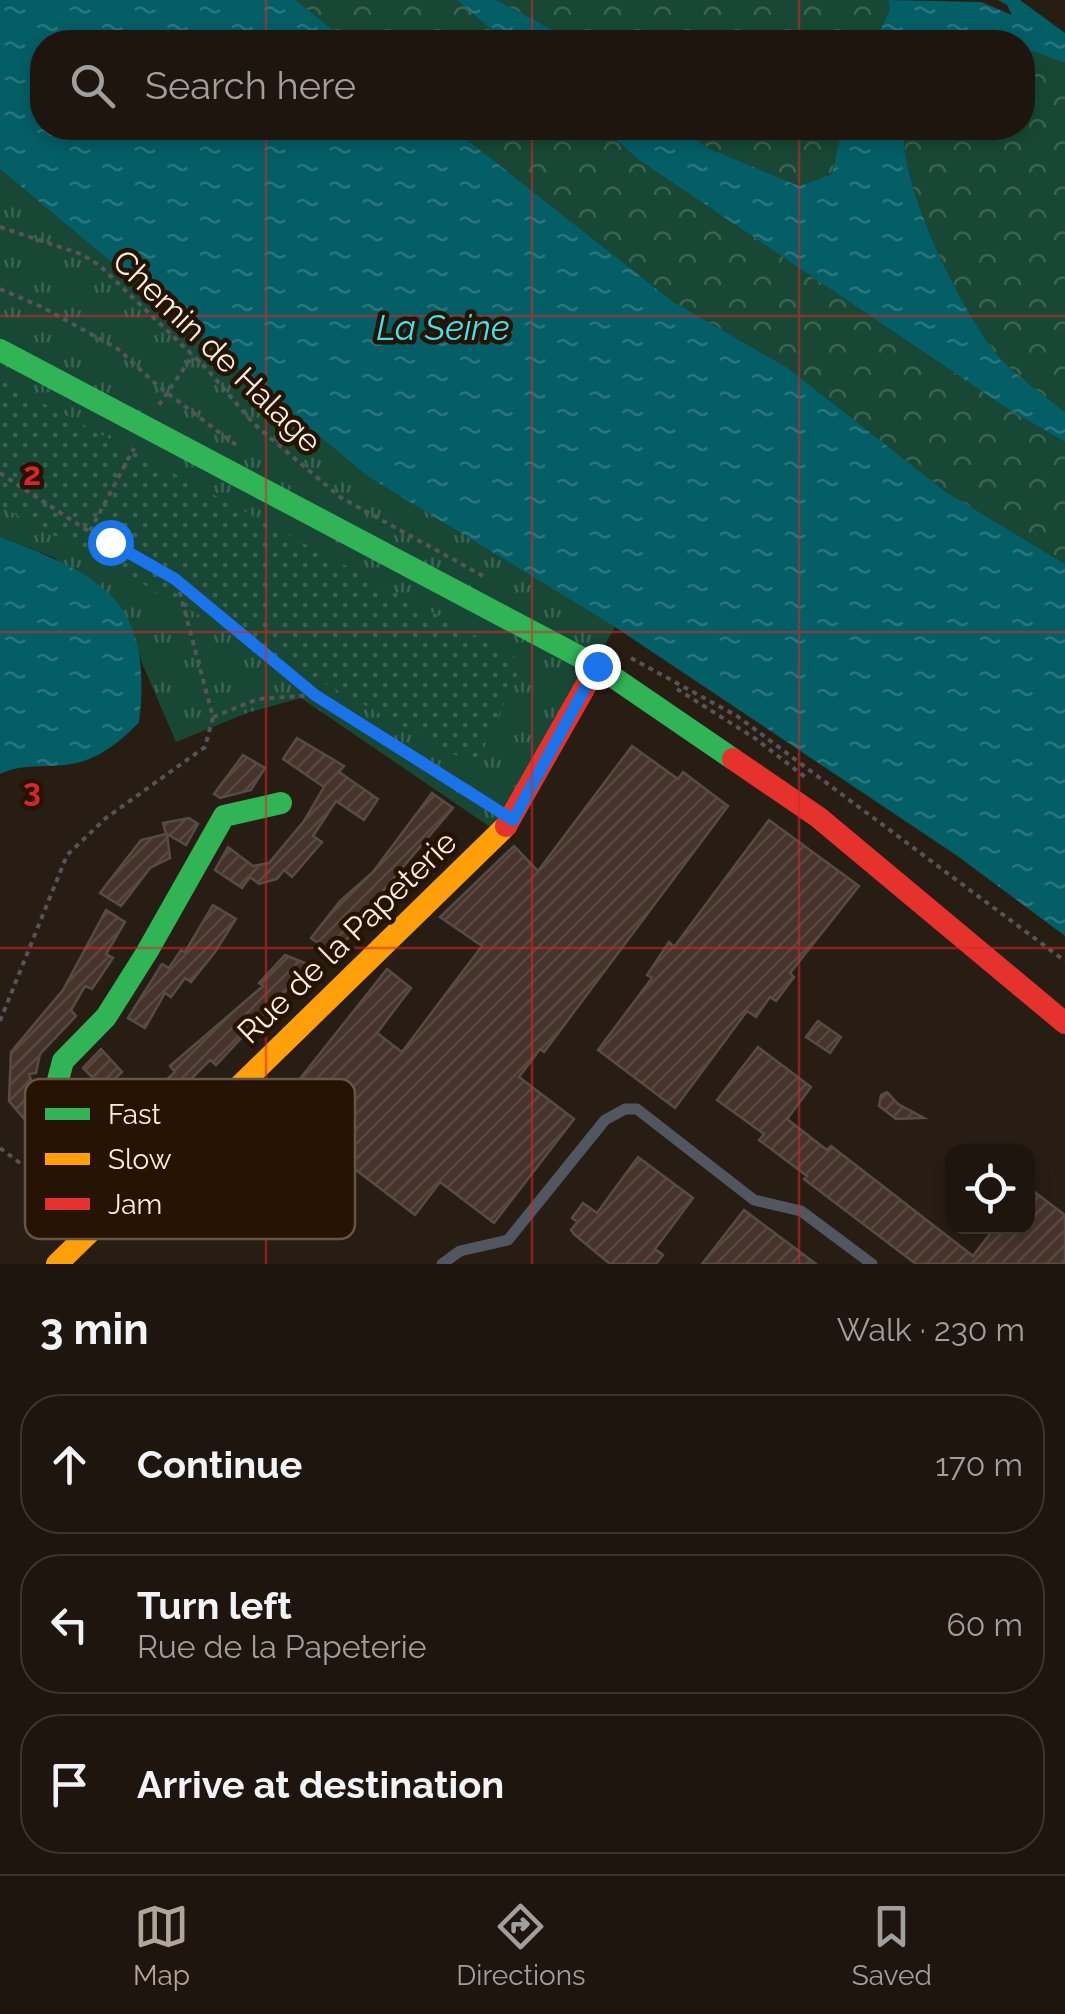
<!DOCTYPE html>
<html lang="en">
<head>
<meta charset="utf-8">
<style>
	:root { --surface:#1e160e; --page:#261f17; --text:#f1f3f6; --muted:#a19f9e; --line:#3c352e; --accent:#b2a59a }
	body { margin:0; font-family:Raleway,sans-serif; background:var(--page); color:var(--text) }
	.controls { position:absolute; right:30px; bottom:30px; display:grid; overflow:hidden; border-radius:20px; box-shadow:0 5px 15px #0003 }
	.controls button { width:90px; height:90px; display:grid; place-items:center; padding:0; border:0; border-bottom:2px solid var(--line); background:var(--surface); color:var(--text); font:50px sans-serif }
	.stop { position:absolute; width:30px; height:30px; margin:-22px; border:8px solid #1a73e8; border-radius:50%; background:#fff }
	.stop.end { background:#1a73e8; border-color:#fff; box-shadow:0 2px 10px #0008 }
	.list { margin:0; padding:0; list-style:none }
	h2 { display:flex; justify-content:space-between; align-items:center; height:130px; margin:0; padding:0 40px; font-size:42px }
	h2 small { font-size:32px; font-weight:400; color:var(--muted) }
	.list li { display:grid; grid-template-columns:65px 1fr auto; gap:30px; align-items:center; box-sizing:border-box; height:140px; margin:0 20px 20px; padding:0 20px; border:2px solid var(--line); border-radius:40px }
	.list b { display:block; font-size:38px; white-space:nowrap }
	.list p { margin:0; font-size:32px; white-space:nowrap; color:var(--muted) }
	.list em { font-size:32px; font-style:normal; color:var(--muted) }
	.icon { flex:none; width:55px; height:55px; fill:none; stroke:currentColor; stroke-width:2; stroke-linecap:round; stroke-linejoin:round }
	.map { position:relative; flex:none; width:1065px; height:1264px; overflow:hidden }
	.search { position:absolute; background:var(--surface); box-shadow:0 5px 15px #0003; left:30px; right:30px; top:30px; height:110px; display:flex; align-items:center; gap:25px; box-sizing:border-box; padding:0 35px; border-radius:40px; color:var(--muted); font-size:38px }
	.sheet { height:610px; background:var(--surface) }
	nav { display:flex; justify-content:space-around; align-items:center; box-sizing:border-box; height:140px; border-top:2px solid var(--line); background:var(--surface); font-size:28px; color:var(--muted) }
	nav a { display:grid; justify-items:center; gap:5px }
	nav .on { color:var(--accent) }
	.map>svg:first-child { display:block }
	.grass { fill:url(#grass-tufts) }
	.forest { fill:url(#forest-crowns) }
	.park { fill:url(#park-dots) }
	.water { fill:url(#water-ripples) }
	.building { fill:url(#building-hatch); stroke:#574c45; stroke-width:2.5 }
	.lines { fill:none; stroke-linecap:round; stroke-linejoin:round }
	.path { stroke:#545559; stroke-width:4; stroke-dasharray:5 5; stroke-linecap:butt }
	.lane { stroke:#515660; stroke-width:11 }
	.fast { stroke:#30b455; stroke-width:22 }
	.slow { stroke:#ff9f0a; stroke-width:22 }
	.jam { stroke:#e5322d; stroke-width:22 }
	.route { stroke:#1a73e8; stroke-width:12 }
	.grid { fill:none; stroke:#d62828; stroke-width:2.5; stroke-opacity:0.55 }
	.labels { text-anchor:middle; stroke-width:9; stroke-linejoin:round; paint-order:stroke }
	.street-label { font-size:32px; fill:#fceee3; stroke:#261303 }
	.water-label { font-size:35px; font-style:italic; fill:#44e1f3; stroke:#261303 }
	.key { fill:#261303; stroke:#665546; stroke-width:2.5 }
	.key-label { font-size:28px; fill:#fceee3 }
	.grid-label { font-size:32px; text-anchor:middle; font-weight:bold; fill:#d62828; stroke:#261303; stroke-width:9; stroke-linejoin:round; paint-order:stroke }
</style>
</head>
<body>
<div class="map">
<svg width="1065" height="1264" viewBox="0 0 1065 1264">
	<defs>
		<pattern id="grass-tufts" width="24" height="20" patternUnits="userSpaceOnUse" patternTransform="scale(2.5)"><rect width="24" height="20" fill="#184835"/><path d="M3 7l-1-3M5 7V3M7 7l1-3M15 17l-1-3M17 17v-4M19 17l1-3" fill="none" stroke="#3a6352"/></pattern>
		<pattern id="forest-crowns" width="20" height="18" patternUnits="userSpaceOnUse" patternTransform="scale(2.5)"><rect width="20" height="18" fill="#184835"/><path d="M2 6a3 3 0 1 1 6 0M12 15a3 3 0 1 1 6 0" fill="none" stroke="#3a6352"/></pattern>
		<pattern id="park-dots" width="8" height="8" patternUnits="userSpaceOnUse" patternTransform="scale(2.5)"><rect width="8" height="8" fill="#184835"/><path d="M2 2h.1M6 6h.1" fill="none" stroke="#3a6352" stroke-width="1.8" stroke-linecap="round"/></pattern>
		<pattern id="water-ripples" width="26" height="14" patternUnits="userSpaceOnUse" patternTransform="scale(2.5)"><rect width="26" height="14" fill="#045e66"/><path d="M2 4q2-2 4 0t4 0M15 11q2-2 4 0t4 0" fill="none" stroke="#2a757c"/></pattern>
		<pattern id="building-hatch" width="6" height="6" patternUnits="userSpaceOnUse" patternTransform="scale(2.5)"><rect width="6" height="6" fill="#46342b"/><path d="M-1 1l2-2M0 6l6-6M5 7l2-2" fill="none" stroke="#58483f"/></pattern>
	</defs>
	<rect width="100%" height="100%" fill="#281d13"/>
	<path class="grass" d="M0,169L367,476L615,627L496,831L301,698L247,713L176,742L142,663L130,623L55,558L0,537Z"/>
	<path class="forest" d="M296,0H457L505,42H348Z
		M496,0H888L890,9L874,42H576Z
		M1023,48L1065,63V412C1043,395 1019,378 1000,358C962,315 899,184 904,128H1022Z
		M452,128H602L639,160L1008,409L1065,442V564L946,492L788,368L672,301Z
		M681,128H842L832,174L799,186L706,147Z"/>
	<path class="park" d="M0,380L523,661L476,766L0,506Z"/>
	<path class="water" d="M0,0H296L348,42H42V128H452L672,301L788,368L946,492L1065,564V936L956,855L615,627L367,476L0,169Z
		M457,0H496L576,42H505Z
		M888,0L981,2L1012,15L1007,5L998,0H1020L1065,33V63L1023,48L1022,42L943,32L935,42H874L890,9Z
		M602,128H681L706,147L799,186L832,174L842,128H904C899,185 962,314 1000,358C1019,378 1043,395 1065,412V442L1008,409L639,160Z
		M0,537C102,576 154,599 139,722C123,740 96,761 71,764C47,768 23,763 0,774Z"/>
	<path class="building" d="M297,738L344,766L339,772L378,799L364,820L336,801L313,836L322,842L292,877L284,870L277,879L259,884L250,877L242,888L215,870L228,847L253,866L269,863L304,821L324,787L283,759Z
		M632,746L678,779L683,772L728,806L544,1052L540,1049L519,1077L574,1119L494,1223L440,1182L415,1215L276,1109L387,969L411,988L377,1033L402,1052L482,946L440,917L514,846L538,871Z
		M243,755L265,768L251,790L220,798L214,794Z
		M432,793L453,808L359,919L362,923L333,954L311,938L340,901L373,872Z
		M189,818L198,824L186,845L167,834L170,858L150,868L121,906L100,893L141,840L166,834L163,823Z
		M769,820L859,886L790,973L794,977L776,1001L770,997L756,1017L747,1011L675,1108L598,1050L652,978L647,975L669,942L674,947Z
		M213,905L236,919L215,952L191,982L185,978L171,997L165,993L145,1028L128,1018L162,964L169,968L181,950L185,952Z
		M106,910L125,922L106,954L113,958L92,989L85,986L71,1010L76,1016L40,1054L36,1073L29,1074L37,1099L53,1117L38,1135L9,1101L11,1052L63,990Z
		M285,955L310,965L216,1065L210,1060L186,1084L191,1089L125,1149L119,1143L72,1182L60,1171L93,1134L99,1141L175,1072L170,1066L263,986L259,983Z
		M818,1021L841,1037L830,1053L806,1037Z
		M758,1047L811,1087L787,1119L827,1150L831,1146L973,1256L996,1226H1028V1187L1065,1215V1264H916L804,1179L807,1176L759,1140L764,1134L717,1100Z
		M101,1049L122,1072L104,1089L83,1068Z
		M887,1092L898,1104L924,1118L896,1119L879,1106L881,1095Z
		M638,1157L693,1198L655,1249L663,1255L656,1264H610L575,1235L571,1230L577,1222L572,1218L583,1203L597,1213Z
		M744,1210L816,1264H702Z"/>
	<g class="lines">
		<path class="path" d="M0,227L81,254L99,265L207,369L253,423L340,497L483,576
			M0,289L42,307L118,349L158,386L236,445
			M159,405L193,355
			M0,473L85,529L139,555L175,579L315,695L491,807
			M90,531L134,448
			M631,658L737,716L1065,961
			M677,689L756,739L805,777
			M213,717L258,699L314,695
			M0,1021L67,855L106,818L205,747L213,717L177,582
			M0,1148L20,1163"/>
		<path class="lane" d="M442,1264L460,1251L508,1240L605,1120L625,1109H637L754,1200L801,1211L872,1264"/>
		<path class="fast" d="M0,350L597,666L733,759
			M93,1229L44,1182L40,1170L76,1111L58,1080L63,1061L106,1017L147,952L224,816L281,803"/>
		<path class="slow" d="M57,1264L506,826"/>
		<path class="jam" d="M733,759L818,817L1065,1023
			M506,826L597,666"/>
	</g>
	<g class="lines">
		<path class="route" d="M110,542L175,579L315,695L513,820L597,666"/>
	</g>
	<path class="grid" d="M266,0V42M532,0V42M799,0V42M266,128V1264M532,128V1264M799,128V1264M0,316H1065M0,632H1065M0,948H1065"/>
	<g class="labels">
		<g class="street-label">
			<text transform="translate(217 351) rotate(44)" y="11">Chemin de Halage</text>
			<text transform="translate(347 937) rotate(-44)" y="11">Rue de la Papeterie</text>
		</g>
		<g class="water-label">
			<text x="443" y="340">La Seine</text>
		</g>
	</g>
	<rect x="25" y="1079" width="330" height="160" rx="15" class="key"/>
	<rect x="45" y="1108" width="45" height="12" fill="#30b455"/>
	<rect x="45" y="1153" width="45" height="12" fill="#ff9f0a"/>
	<rect x="45" y="1198" width="45" height="12" fill="#e5322d"/>
	<g class="key-label">
		<text x="108" y="1124">Fast</text>
		<text x="108" y="1169">Slow</text>
		<text x="108" y="1214">Jam</text>
	</g>
	<g class="grid-label">
		<text x="32" y="485">2</text>
		<text x="32" y="801">3</text>
	</g>
</svg>
<div class="controls">
<button><svg class="icon" aria-label="locate" viewBox="0 0 24 24"><circle cx="12" cy="12" r="6"/><path d="M12 2v4M12 18v4M2 12h4M18 12h4"/></svg></button>
</div>
<div class="stop" style="left:110px;top:542px"></div>
<div class="stop end" style="left:597px;top:666px"></div>
<div class="search"><svg class="icon" aria-label="search" viewBox="0 0 24 24"><circle cx="10" cy="10" r="6"/><path d="M15 15l6 6"/></svg>Search here</div>
</div>
<section class="sheet">
<h2>3 min<small>Walk · 230 m</small></h2>
<ul class="list">
<li><svg class="icon" aria-label="ahead" viewBox="0 0 24 24"><path d="M12 20V5M6 11l6-6 6 6"/></svg><div><b>Continue</b></div><em>170 m</em></li>
<li><svg class="icon" aria-label="left" viewBox="0 0 24 24"><path d="M17 20v-9H6M10 6l-5 5 5 5"/></svg><div><b>Turn left</b><p>Rue de la Papeterie</p></div><em>60 m</em></li>
<li><svg class="icon" aria-label="arrive" viewBox="0 0 24 24"><path d="M6 21V4h12l-3 4 3 4H6"/></svg><div><b>Arrive at destination</b></div></li>
</ul>
</section>
<nav>
<a class="on"><svg class="icon" aria-label="map" viewBox="0 0 24 24"><path d="M3 6l6-2 6 2 6-2v14l-6 2-6-2-6 2zM9 4v14M15 6v14"/></svg>Map</a>
<a><svg class="icon" aria-label="directions" viewBox="0 0 24 24"><path d="M12 3l9 9-9 9-9-9zM9 14v-3h6M13 9l2 2-2 2"/></svg>Directions</a>
<a><svg class="icon" aria-label="saved" viewBox="0 0 24 24"><path d="M7 4h10v16l-5-4-5 4z"/></svg>Saved</a>
</nav>
</body>
</html>
